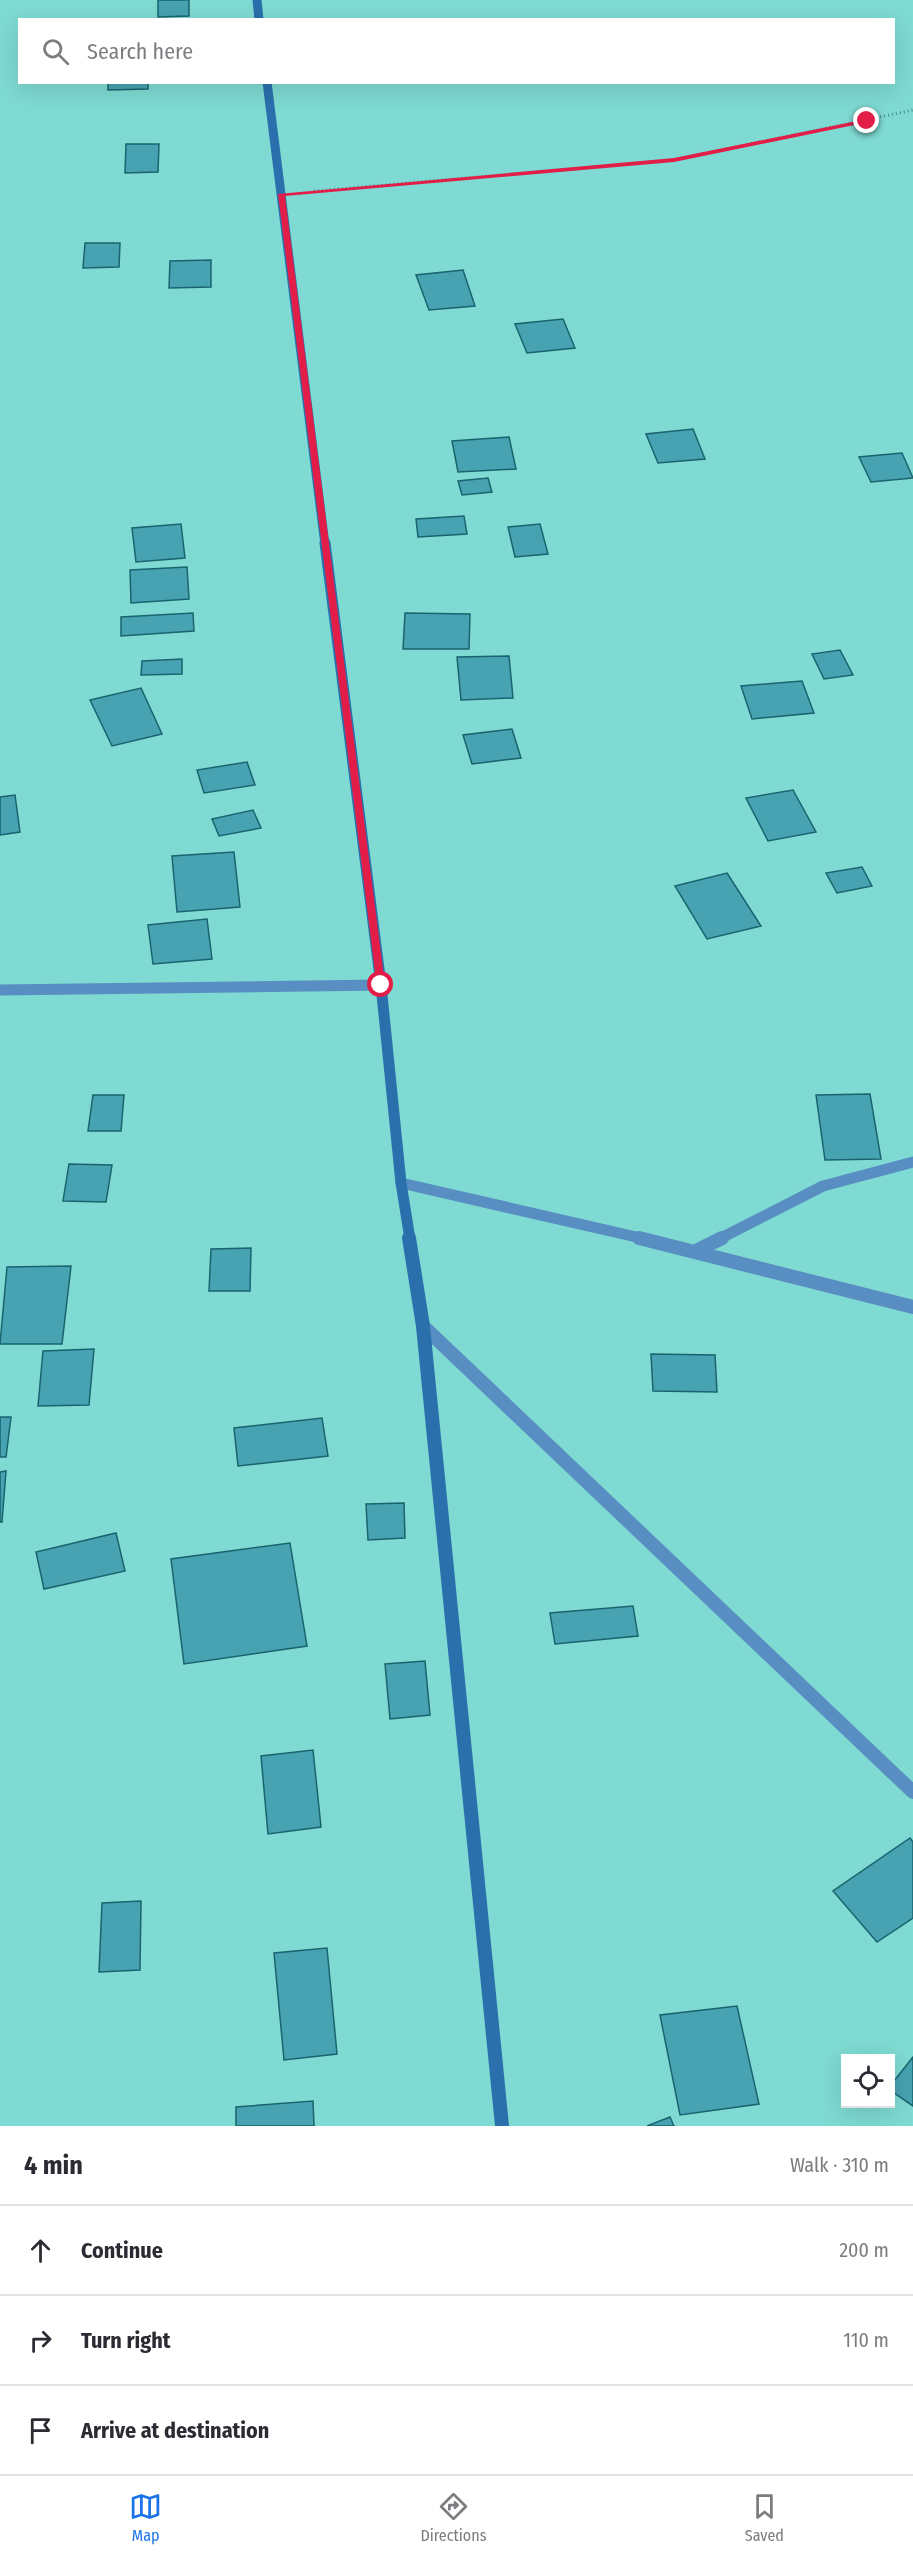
<!DOCTYPE html>
<html lang="en">
<head>
<meta charset="utf-8">
<style>
	:root { --surface:#fff; --page:#f7f7f7; --text:#2b2b33; --muted:#7c7c81; --line:#e1e1e2; --accent:#1a73e8 }
	body { margin:0; font-family:"Fira Sans Condensed",sans-serif; background:var(--page); color:var(--text) }
	.controls { position:absolute; right:18px; bottom:18px; display:grid; overflow:hidden; border-radius:0px; box-shadow:0 6px 24px #0002 }
	.controls button { width:54px; height:54px; display:grid; place-items:center; padding:0; border:0; border-bottom:2px solid var(--line); background:var(--surface); color:var(--text); font:30px sans-serif }
	.stop { position:absolute; width:18px; height:18px; margin:-14px; border:4px solid #e11d48; border-radius:50%; background:#fff }
	.stop.end { background:#e11d48; border-color:#fff; box-shadow:0 2px 6px #0008 }
	.list { margin:0; padding:0; list-style:none }
	h2 { display:flex; justify-content:space-between; align-items:center; height:78px; margin:0; padding:0 24px; font-size:26px }
	h2 small { font-size:20px; font-weight:400; color:var(--muted) }
	.list li { display:grid; grid-template-columns:39px 1fr auto; gap:18px; align-items:center; box-sizing:border-box; height:90px; padding:0 24px; border-top:2px solid var(--line) }
	.list b { display:block; font-size:22px; white-space:nowrap }
	.list em { font-size:20px; font-style:normal; color:var(--muted) }
	.icon { flex:none; width:33px; height:33px; fill:none; stroke:currentColor; stroke-width:2; stroke-linecap:round; stroke-linejoin:round }
	.map { position:relative; flex:none; width:913px; height:2126px; overflow:hidden }
	.search { position:absolute; background:var(--surface); box-shadow:0 6px 24px #0002; left:18px; right:18px; top:18px; height:66px; display:flex; align-items:center; gap:15px; box-sizing:border-box; padding:0 21px; border-radius:0px; color:var(--muted); font-size:22px }
	.sheet { height:348px; background:var(--surface) }
	nav { display:flex; justify-content:space-around; align-items:center; box-sizing:border-box; height:84px; border-top:2px solid var(--line); background:var(--surface); font-size:16px; color:var(--muted) }
	nav a { display:grid; justify-items:center; gap:3px }
	nav .on { color:var(--accent) }
	.map>svg:first-child { display:block }
	.building { fill:#47a3b1; stroke:#19646e; stroke-width:1.5 }
	.lines { fill:none; stroke-linecap:round; stroke-linejoin:round }
	.path { stroke:#4b8e88; stroke-width:3; stroke-dasharray:1 3; stroke-linecap:butt }
	.street-far1 { stroke:#588ec2; stroke-width:11 }
	.street { stroke:#588ec2; stroke-width:14 }
	.secondary-far2 { stroke:#2a70ac; stroke-width:9 }
	.secondary-far1 { stroke:#2a70ac; stroke-width:11 }
	.secondary { stroke:#2a70ac; stroke-width:14 }
	.route { fill:#e11d48 }
</style>
</head>
<body>
<div class="map">
<svg width="913" height="2126" viewBox="0 0 913 2126">
	<rect width="100%" height="100%" fill="#7edad2"/>
	<path class="building" d="M158,0H189V16L158,17Z
		M108,82H148V89L108,90Z
		M126,144H159L158,172L125,173Z
		M85,243H120L119,267L83,268Z
		M211,260V287L169,288L170,261Z
		M463,270L475,306L429,310L416,275Z
		M563,319L575,348L527,353L515,324Z
		M693,429L705,459L658,463L646,434Z
		M509,437L516,469L458,472L452,441Z
		M902,453L913,478L871,482L859,457Z
		M488,478L492,492L462,495L458,481Z
		M464,516L467,534L418,537L416,519Z
		M181,524L185,558L136,562L132,528Z
		M540,524L548,554L515,557L508,527Z
		M187,567L189,599L131,603L130,570Z
		M193,613L194,631L121,636V617Z
		M405,613L470,614L469,649H403Z
		M840,650L853,675L824,679L812,654Z
		M509,656L513,698L461,700L457,657Z
		M182,659V674L141,675L142,661Z
		M802,681L814,713L752,719L741,686Z
		M141,688L162,734L112,746L90,700Z
		M512,729L521,758L472,764L463,735Z
		M247,762L255,785L204,793L197,770Z
		M793,790L816,832L768,841L746,798Z
		M15,795L20,832L0,835V797Z
		M253,810L261,828L219,836L212,819Z
		M234,852L240,907L177,912L172,856Z
		M862,867L872,886L837,893L826,873Z
		M727,873L761,926L707,939L675,886Z
		M207,919L212,959L153,964L148,925Z
		M870,1094L881,1159L825,1160L816,1095Z
		M93,1095H124L121,1131H88Z
		M69,1164L112,1165L106,1202L63,1201Z
		M251,1248L250,1291H209L211,1249Z
		M71,1266L62,1344H0L7,1267Z
		M94,1349L89,1405L38,1406L43,1351Z
		M651,1354L715,1355L717,1392L653,1391Z
		M0,1417H11L6,1457H0Z
		M322,1418L328,1456L238,1466L234,1428Z
		M6,1471L2,1522H0V1472Z
		M404,1503L405,1538L368,1540L366,1504Z
		M116,1533L125,1571L44,1589L36,1552Z
		M290,1543L307,1646L184,1664L171,1559Z
		M633,1606L638,1636L555,1644L550,1613Z
		M425,1661L430,1715L390,1719L385,1664Z
		M313,1750L321,1827L268,1834L261,1756Z
		M910,1838L913,1842V1918L877,1942L833,1891Z
		M141,1901L140,1970L99,1972L102,1903Z
		M327,1948L337,2054L284,2060L274,1953Z
		M737,2006L759,2104L680,2115L660,2015Z
		M913,2057V2106L890,2090V2086Z
		M313,2101L314,2126H236V2107Z
		M670,2117L674,2126H647Z"/>
	<g class="lines">
		<path class="path" d="M314,191L673,160L913,110"/>
		<path class="street-far1" d="M0,990L381,985
			M401,1183L645,1239
			M719,1239L823,1186L913,1162"/>
		<path class="street" d="M639,1238L913,1307
			M696,1251L722,1238
			M423,1326L913,1792"/>
		<path class="secondary-far2" d="M257,0L259,20
			M267,82L325,545"/>
		<path class="secondary-far1" d="M325,543L381,985L401,1183L410,1239"/>
		<path class="secondary" d="M409,1238L423,1326L502,2126"/>
	</g>
	<path class="route" d="M867,119L869,122L674,162L285,196L385,985L381,988H377L278,194L674,158Z"/>
</svg>
<div class="controls">
<button><svg class="icon" aria-label="locate" viewBox="0 0 24 24"><circle cx="12" cy="12" r="6"/><path d="M12 2v4M12 18v4M2 12h4M18 12h4"/></svg></button>
</div>
<div class="stop" style="left:381px;top:985px"></div>
<div class="stop end" style="left:867px;top:121px"></div>
<div class="search"><svg class="icon" aria-label="search" viewBox="0 0 24 24"><circle cx="10" cy="10" r="6"/><path d="M15 15l6 6"/></svg>Search here</div>
</div>
<section class="sheet">
<h2>4 min<small>Walk · 310 m</small></h2>
<ul class="list">
<li><svg class="icon" aria-label="ahead" viewBox="0 0 24 24"><path d="M12 20V5M6 11l6-6 6 6"/></svg><div><b>Continue</b></div><em>200 m</em></li>
<li><svg class="icon" aria-label="right" viewBox="0 0 24 24"><path d="M7 20v-9h11M14 6l5 5-5 5"/></svg><div><b>Turn right</b></div><em>110 m</em></li>
<li><svg class="icon" aria-label="arrive" viewBox="0 0 24 24"><path d="M6 21V4h12l-3 4 3 4H6"/></svg><div><b>Arrive at destination</b></div></li>
</ul>
</section>
<nav>
<a class="on"><svg class="icon" aria-label="map" viewBox="0 0 24 24"><path d="M3 6l6-2 6 2 6-2v14l-6 2-6-2-6 2zM9 4v14M15 6v14"/></svg>Map</a>
<a><svg class="icon" aria-label="directions" viewBox="0 0 24 24"><path d="M12 3l9 9-9 9-9-9zM9 14v-3h6M13 9l2 2-2 2"/></svg>Directions</a>
<a><svg class="icon" aria-label="saved" viewBox="0 0 24 24"><path d="M7 4h10v16l-5-4-5 4z"/></svg>Saved</a>
</nav>
</body>
</html>
